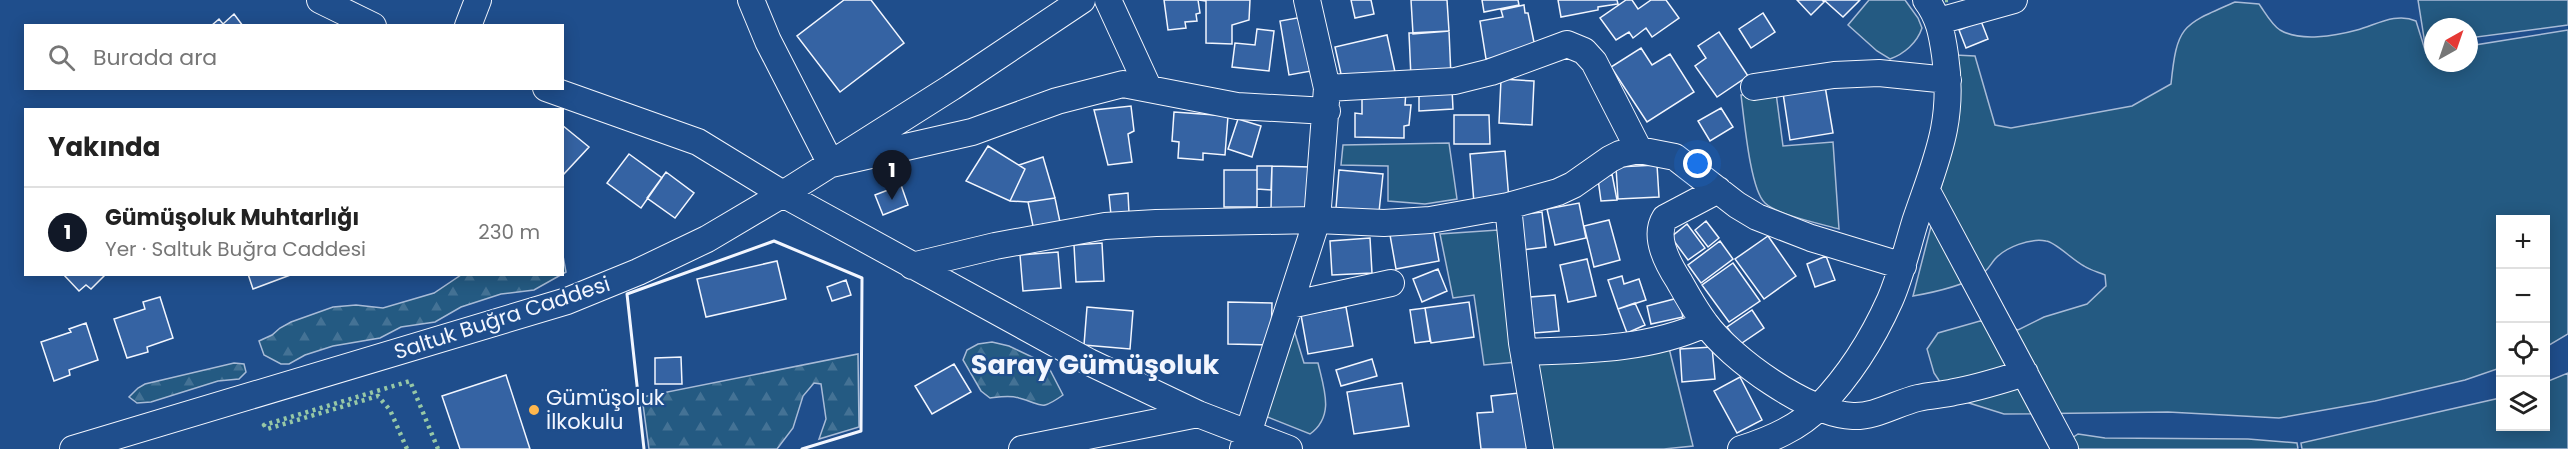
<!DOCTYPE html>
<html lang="tr">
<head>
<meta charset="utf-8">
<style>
	:root { --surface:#fff; --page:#f2f2f2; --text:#222; --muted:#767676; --line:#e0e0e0; --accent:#111827 }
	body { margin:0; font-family:Poppins,sans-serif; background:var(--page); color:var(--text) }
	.controls { position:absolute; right:18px; bottom:18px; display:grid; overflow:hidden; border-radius:0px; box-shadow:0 3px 15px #0003 }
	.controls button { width:54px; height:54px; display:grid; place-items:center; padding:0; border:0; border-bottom:2px solid var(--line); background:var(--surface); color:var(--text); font:30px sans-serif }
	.compass { position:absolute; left:2424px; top:18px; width:54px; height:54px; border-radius:50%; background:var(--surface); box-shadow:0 3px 15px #0003; rotate:40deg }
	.you { position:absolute; left:1698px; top:164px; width:21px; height:21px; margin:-15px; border:4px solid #fff; border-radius:50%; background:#1a73e8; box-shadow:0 0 0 9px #1a73e833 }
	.badge { display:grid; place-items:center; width:39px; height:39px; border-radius:50%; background:var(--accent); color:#fff; font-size:20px; font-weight:700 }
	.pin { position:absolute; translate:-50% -50px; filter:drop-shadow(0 2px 3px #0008) }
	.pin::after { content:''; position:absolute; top:32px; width:21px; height:18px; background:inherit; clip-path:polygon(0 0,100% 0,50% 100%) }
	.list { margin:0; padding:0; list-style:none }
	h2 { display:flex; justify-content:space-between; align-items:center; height:78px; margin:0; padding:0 24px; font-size:26px }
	h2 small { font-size:20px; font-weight:400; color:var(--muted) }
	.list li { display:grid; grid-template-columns:39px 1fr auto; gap:18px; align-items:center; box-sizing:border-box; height:90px; padding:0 24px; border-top:2px solid var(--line) }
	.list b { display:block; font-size:22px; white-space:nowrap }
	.list p { margin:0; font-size:20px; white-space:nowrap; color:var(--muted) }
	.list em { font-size:20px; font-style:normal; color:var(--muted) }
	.icon { flex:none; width:33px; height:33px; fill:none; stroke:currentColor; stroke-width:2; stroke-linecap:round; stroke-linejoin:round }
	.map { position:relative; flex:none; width:2568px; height:449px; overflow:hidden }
	.search { position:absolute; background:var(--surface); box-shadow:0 3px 15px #0003; left:24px; top:24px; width:540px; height:66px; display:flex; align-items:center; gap:15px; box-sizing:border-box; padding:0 21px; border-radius:0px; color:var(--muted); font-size:22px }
	.panel { position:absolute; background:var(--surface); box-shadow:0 3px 15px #0003; left:24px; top:108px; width:540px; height:168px; border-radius:0px }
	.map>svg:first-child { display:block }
	.grass { fill:#245a82; stroke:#a8bbd7; stroke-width:1.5 }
	.forest { fill:url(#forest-firs); stroke:#a8bbd7; stroke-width:1.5 }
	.building { fill:#3563a3; stroke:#f2f6ff; stroke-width:1.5 }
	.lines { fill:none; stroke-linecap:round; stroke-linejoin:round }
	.minor-casing { stroke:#f2f6ff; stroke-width:28 }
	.minor { stroke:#1f4e8c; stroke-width:26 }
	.hedge { stroke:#97c8a6; stroke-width:4.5; stroke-dasharray:3 4.5; stroke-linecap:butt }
	.wall { stroke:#f2f6ff; stroke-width:3 }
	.poi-dot { fill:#ffb74d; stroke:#1f4e8c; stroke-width:2 }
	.labels { text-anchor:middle; stroke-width:4.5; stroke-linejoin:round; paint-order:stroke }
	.street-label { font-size:21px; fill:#f2f6ff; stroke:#1f4e8c }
	.poi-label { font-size:21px; fill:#f2f6ff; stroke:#1f4e8c; text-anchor:start }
	.district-label { font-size:27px; font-weight:bold; fill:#f2f6ff; stroke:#1f4e8c }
</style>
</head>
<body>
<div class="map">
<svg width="2568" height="449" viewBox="0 0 2568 449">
	<defs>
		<pattern id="forest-firs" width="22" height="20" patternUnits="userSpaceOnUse" patternTransform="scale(1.5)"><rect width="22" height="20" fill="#245a82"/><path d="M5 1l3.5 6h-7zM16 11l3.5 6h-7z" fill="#447295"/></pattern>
	</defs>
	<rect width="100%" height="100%" fill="#1f4e8c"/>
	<path class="grass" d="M1869,0H1905L1918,18L1922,28C1917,43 1904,54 1890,59L1877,51L1848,25Z
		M2418,0H2568V25L2469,38V27H2433V44H2425Z
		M2235,2L2259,4C2265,12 2271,24 2280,30C2300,42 2335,36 2357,30C2376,25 2396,12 2416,21L2426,53L2433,54V63H2469V46L2568,30V334L2546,347V219H2500V368L2465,380L2375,401L2279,418L2168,412L2004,414L1950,397L1934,373L1927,349L1938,333L1980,321L2001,324L2018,330L2044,317L2087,304L2106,286L2105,275C2098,272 2090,270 2084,266C2072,260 2056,242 2046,241C2030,238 2006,247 1995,259C1990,265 1987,272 1979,276C1959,287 1936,292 1913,296L1959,118L1955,55L1975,56L1995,125L2011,128L2132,106L2171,84C2177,25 2182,25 2235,2Z
		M1776,93L1783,146L1833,142L1839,229C1821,224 1778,215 1765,203C1750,190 1744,117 1741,95Z
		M1449,143L1457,199L1425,204L1388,201V166L1341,165L1343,145Z
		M1498,230L1517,362L1484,365L1474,295L1453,298L1440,234Z
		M1294,330L1304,363H1318C1324,389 1335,416 1310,434L1265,416Z
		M1669,348L1693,446L1664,449H1550L1538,362Z
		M2568,373V449H2302L2301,443L2500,398V426H2546V382Z
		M2078,434L2105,438L2248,439L2297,443L2298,449H2070L2069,440Z"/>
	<path class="forest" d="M563,256L566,272L534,290L501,294L461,307L435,322L401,327L380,338L333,346L305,355L289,364H281L264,355L259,341L272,335L280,328L291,322L333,307L356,305L383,308L434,293L461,275L562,274Z
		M992,342L1009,346L1047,364L1063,395C1039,412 1043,404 1019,398C1010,395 999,397 990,398L981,391L963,360L967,350L978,344Z
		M858,354L859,427L819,439L826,419L821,384L814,383L803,396L793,428L777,449H649L642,397Z
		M234,363L244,364L246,372L239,379L218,381L151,402L137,403L129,397L138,388L145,384Z"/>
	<path class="building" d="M844,0H871L904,43L840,92L797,36Z
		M1164,0H1198L1200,13L1196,14L1197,21L1185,22L1186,28L1168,30Z
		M1199,0H1250L1249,20L1232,25V44L1206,43V1Z
		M1351,0H1371L1374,14L1355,18Z
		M1411,0H1447L1449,31L1413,34Z
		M1482,0H1518L1519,5L1484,12Z
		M1558,0H1617L1618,4L1598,7V10L1561,17Z
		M1626,0H1632L1638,9L1651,0H1666L1679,18L1652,37L1646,28L1633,38L1629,32L1616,40L1600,18Z
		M1797,0H1822L1824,2L1811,15Z
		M1824,0H1860L1843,17Z
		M1524,5L1525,13H1528L1535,47L1514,55L1486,59L1480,21L1503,17L1501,10Z
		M1763,13L1775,32L1751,48L1739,29Z
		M234,14L243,26H211L219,19L223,24Z
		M1308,16L1317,70L1289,75L1280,21Z
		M1981,21L1988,39L1966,48L1959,30Z
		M1257,29L1274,31L1269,71L1232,67L1235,43L1255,45Z
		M1449,31L1451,77L1411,78L1409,33Z
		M1719,32L1748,76L1717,97L1695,66L1706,58L1698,46Z
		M1387,35L1395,72L1343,83L1335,47Z
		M1641,48L1652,65L1670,54L1694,92L1647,122L1611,67Z
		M1501,79L1534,81L1532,125L1499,123Z
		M1825,86L1833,133L1790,140L1783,93Z
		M1452,89L1453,109L1419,111V91Z
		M1406,91L1405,105H1411L1409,125L1404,126V138L1355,137V113L1362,114V94Z
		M1131,106L1134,131L1128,134L1132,162L1108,165L1094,110Z
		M1721,108L1733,127L1710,141L1698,121Z
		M1174,112L1228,116L1225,155L1203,153V160L1178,158L1179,142L1172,141Z
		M1454,115H1489L1490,144H1454Z
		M1238,119L1261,126L1252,157L1228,149Z
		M562,125L589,147L562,176Z
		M988,146L1025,169L1010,201L966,181Z
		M1505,151L1509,200L1474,203L1470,154Z
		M629,154L662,178L641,208L607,183Z
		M1043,157L1055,198L1028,202L1010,201L1025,169L1019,165Z
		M1657,165L1659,197L1618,199L1616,167Z
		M1257,166H1272L1271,190L1257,189Z
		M1272,166L1311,167L1310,209H1271Z
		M1224,170H1257V207H1224Z
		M1339,170L1383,174L1379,212L1336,208Z
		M666,172L694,193L675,218L647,198Z
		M1612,174L1617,200L1601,201L1598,179Z
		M901,185L908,205L883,215L875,195Z
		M1128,193L1129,213L1111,215L1109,195Z
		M1055,198L1060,222L1033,226L1028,202Z
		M1579,203L1586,238L1555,245L1547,209Z
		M1542,212L1546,247L1521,250L1517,215Z
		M1609,220L1620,260L1594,267L1584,226Z
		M1706,221L1719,238L1708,247L1695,230Z
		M1687,224L1705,248L1688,260L1671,237Z
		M1433,227L1439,261L1396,269L1390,235Z
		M1768,236L1796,276L1764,299L1735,259Z
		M1370,238L1372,273L1332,275L1330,241Z
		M1720,241L1733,259L1701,283L1688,265Z
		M1102,243L1104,281L1076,282L1074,245Z
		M1058,252L1061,288L1023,291L1020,255Z
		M1826,256L1835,280L1815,287L1807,264Z
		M1587,259L1596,296L1568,302L1560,265Z
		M777,261L786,299L706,317L697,279Z
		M1733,263L1760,301L1729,322L1702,285Z
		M1438,269L1447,291L1422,302L1413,279Z
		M63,274H106L91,289L86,285L79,291Z
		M248,274H293L253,289Z
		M1622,276L1624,284L1639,279L1646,300L1618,309L1608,280Z
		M846,280L851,295L832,301L827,287Z
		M1555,295L1559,331L1534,333L1530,297Z
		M160,297L173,338L147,347L148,352L127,358L114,319L145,309L143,302Z
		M1678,298L1683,317L1651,324L1647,306Z
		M1228,302L1272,303L1271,345L1228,344Z
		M1469,302L1474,337L1431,343L1425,308Z
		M1635,303L1645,325L1627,333L1618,309Z
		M1087,307L1133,311L1130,349L1084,345Z
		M1346,307L1353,346L1308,354L1301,315Z
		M1425,308L1430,341L1415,343L1410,310Z
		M1752,310L1764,328L1739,345L1727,327Z
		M86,323L98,360L69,370L70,375L54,381L41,342L71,332L69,329Z
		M1712,347L1715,379L1682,382L1680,349Z
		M681,357L682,384H655V358Z
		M1372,359L1377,376L1341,386L1336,370Z
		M954,364L971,392L932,414L915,386Z
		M506,375L530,449H460L442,396Z
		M1740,377L1762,420L1737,433L1714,391Z
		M1402,383L1409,426L1354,434L1347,392Z
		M1519,393L1527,449H1481L1477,413L1493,412L1491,396Z"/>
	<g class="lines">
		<defs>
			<path id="minor" d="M320,0L373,26
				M751,0L768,41L831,164L972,132L1057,101L1123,84L1237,106L1327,111
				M1108,0L1148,87
				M1939,21L2014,0
				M468,26L478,0
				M1754,87L1834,75L1879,73L1948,80
				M546,88L698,142L783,194L1089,362L1198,414L1289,449
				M1327,88L1455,81L1491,72L1567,44L1584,51L1594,62L1639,150
				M1718,190L1665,218C1653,237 1668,264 1679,281C1687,295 1695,310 1705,323C1731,359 1808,414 1853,416C1875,417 1897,403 1918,398C1930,395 1943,395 1954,392C1978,388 2002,380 2025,373
				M1927,191L2065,449
				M1508,206L1522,343L1540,449
				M912,266L995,246L1105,226L1156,223L1317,220L1384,223L1430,220L1508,206L1558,192L1573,185L1610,159L1620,154L1639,150L1675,157L1737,205L1757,217L1811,238L1903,266
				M1290,305L1391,283
				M1524,352C1585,350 1648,350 1705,324
				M73,449L567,301L638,272L707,239L783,194L952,87L1082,0
				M1022,449L1198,414
				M1243,449L1317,220L1327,88L1307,0
				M1741,449C1770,440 1799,428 1820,406C1849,376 1873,338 1890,300C1901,275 1907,248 1915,222C1936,160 1955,122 1945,55C1942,34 1939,17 1926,0"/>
		</defs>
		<use href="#minor" class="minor-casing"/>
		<use href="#minor" class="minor"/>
		<path class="hedge" d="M1945,0H1951
			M407,449L390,410L378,396L267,429L264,425L410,381L438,449"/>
		<path class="wall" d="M644,449L627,294L774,241L862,278L861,431L802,449"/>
	</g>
	<circle class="poi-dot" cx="534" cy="410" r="6"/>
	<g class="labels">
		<g class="street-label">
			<text transform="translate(502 318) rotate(-18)" y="7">Saltuk Buğra Caddesi</text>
		</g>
		<g class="poi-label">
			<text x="546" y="405">Gümüşoluk<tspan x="546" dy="24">İlkokulu</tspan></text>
		</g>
		<g class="district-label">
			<text x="1095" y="374">Saray Gümüşoluk</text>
		</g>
	</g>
</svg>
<div class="controls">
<button>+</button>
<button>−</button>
<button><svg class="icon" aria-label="locate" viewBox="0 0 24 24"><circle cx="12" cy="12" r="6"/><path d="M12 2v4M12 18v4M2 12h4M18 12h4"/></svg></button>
<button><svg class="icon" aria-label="layers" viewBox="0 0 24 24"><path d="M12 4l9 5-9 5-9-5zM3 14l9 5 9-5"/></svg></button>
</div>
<svg class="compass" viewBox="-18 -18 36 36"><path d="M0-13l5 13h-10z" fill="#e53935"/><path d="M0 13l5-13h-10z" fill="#767676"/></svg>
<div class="you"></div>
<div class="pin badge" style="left:892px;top:200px">1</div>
<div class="search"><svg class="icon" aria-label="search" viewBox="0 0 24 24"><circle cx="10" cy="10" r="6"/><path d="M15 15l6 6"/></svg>Burada ara</div>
<section class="panel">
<h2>Yakında<small></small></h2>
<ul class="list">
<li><span class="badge">1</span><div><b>Gümüşoluk Muhtarlığı</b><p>Yer · Saltuk Buğra Caddesi</p></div><em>230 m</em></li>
</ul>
</section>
</div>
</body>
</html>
